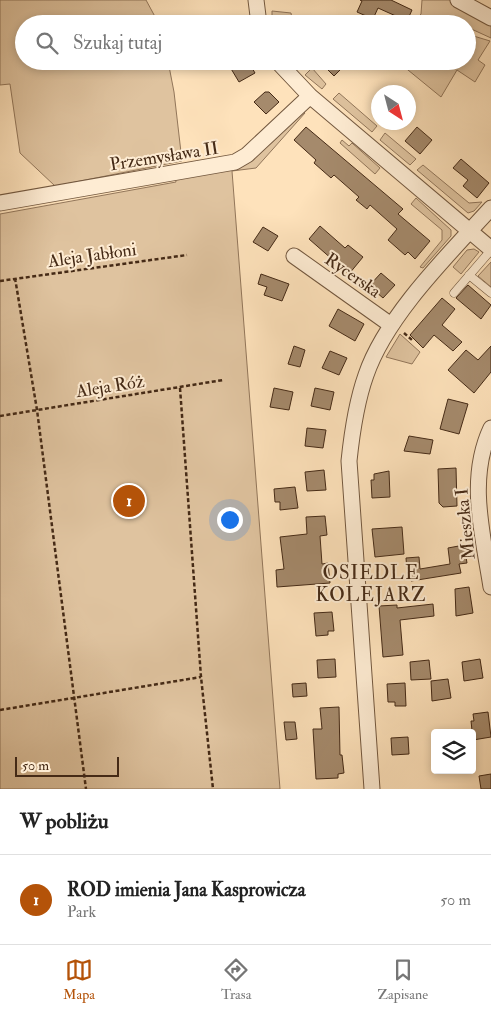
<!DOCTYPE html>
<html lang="pl">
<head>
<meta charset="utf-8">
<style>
	:root { --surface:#fff; --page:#f6f6f6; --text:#222; --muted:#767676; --line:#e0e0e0; --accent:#b45309 }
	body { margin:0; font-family:"IM FELL Double Pica",serif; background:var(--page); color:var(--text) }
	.controls { position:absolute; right:15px; bottom:15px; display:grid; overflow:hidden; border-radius:5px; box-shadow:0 2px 8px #0003 }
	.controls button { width:45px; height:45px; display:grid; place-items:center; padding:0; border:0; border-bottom:1px solid var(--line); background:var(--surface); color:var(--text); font:25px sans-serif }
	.compass { position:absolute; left:371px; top:85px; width:45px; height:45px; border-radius:50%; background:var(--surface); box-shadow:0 2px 8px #0003; rotate:144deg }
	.scale { position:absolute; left:15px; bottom:12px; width:104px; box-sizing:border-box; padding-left:5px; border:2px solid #452a16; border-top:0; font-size:14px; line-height:18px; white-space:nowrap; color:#452a16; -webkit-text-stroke:4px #feecd3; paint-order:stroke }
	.you { position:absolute; left:229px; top:519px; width:18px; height:18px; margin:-12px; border:4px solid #fff; border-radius:50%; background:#1a73e8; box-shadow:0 0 0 8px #1a73e833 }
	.badge { display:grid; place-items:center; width:32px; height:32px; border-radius:50%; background:var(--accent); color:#fff; font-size:16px; font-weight:700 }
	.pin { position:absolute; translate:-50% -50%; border:2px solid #fff; box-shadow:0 1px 5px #0006 }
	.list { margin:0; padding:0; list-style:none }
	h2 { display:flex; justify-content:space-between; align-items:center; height:65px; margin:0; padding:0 20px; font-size:21px }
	h2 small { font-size:16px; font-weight:400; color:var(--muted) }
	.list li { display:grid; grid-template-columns:32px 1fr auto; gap:15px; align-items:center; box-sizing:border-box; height:90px; padding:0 20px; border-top:1px solid var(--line) }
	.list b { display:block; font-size:19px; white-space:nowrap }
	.list p { margin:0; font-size:16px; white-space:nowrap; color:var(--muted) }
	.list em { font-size:16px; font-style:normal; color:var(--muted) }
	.icon { flex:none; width:28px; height:28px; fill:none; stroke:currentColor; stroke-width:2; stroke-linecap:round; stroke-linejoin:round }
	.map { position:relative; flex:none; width:491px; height:789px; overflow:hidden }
	.search { position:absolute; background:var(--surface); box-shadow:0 2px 8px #0003; left:15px; right:15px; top:15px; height:55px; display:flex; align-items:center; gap:12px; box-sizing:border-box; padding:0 18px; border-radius:28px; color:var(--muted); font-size:19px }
	.sheet { height:155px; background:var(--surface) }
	nav { display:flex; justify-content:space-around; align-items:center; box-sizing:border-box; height:70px; border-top:1px solid var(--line); background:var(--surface); font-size:14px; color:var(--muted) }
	nav a { display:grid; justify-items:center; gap:2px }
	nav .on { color:var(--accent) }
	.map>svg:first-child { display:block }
	.green { fill:#dfc39f; stroke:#92765a }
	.building { fill:#a58a6c; stroke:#452a16 }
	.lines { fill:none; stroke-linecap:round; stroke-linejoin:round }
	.service-casing { stroke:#73583f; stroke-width:9 }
	.minor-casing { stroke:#73583f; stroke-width:17 }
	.path { stroke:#452a16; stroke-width:2.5; stroke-dasharray:4 2.5; stroke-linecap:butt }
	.service { stroke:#feecd3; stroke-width:8 }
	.minor { stroke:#feecd3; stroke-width:15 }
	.labels { text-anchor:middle; stroke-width:4; stroke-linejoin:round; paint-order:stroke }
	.street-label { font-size:18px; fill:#452a16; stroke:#feecd3 }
	.neighbourhood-label { font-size:19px; letter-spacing:1px; fill:#452a16; stroke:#feecd3 }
</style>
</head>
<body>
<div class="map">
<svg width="491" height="789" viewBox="0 0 491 789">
	<rect width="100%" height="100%" fill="#fee2bb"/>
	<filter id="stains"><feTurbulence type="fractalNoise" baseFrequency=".004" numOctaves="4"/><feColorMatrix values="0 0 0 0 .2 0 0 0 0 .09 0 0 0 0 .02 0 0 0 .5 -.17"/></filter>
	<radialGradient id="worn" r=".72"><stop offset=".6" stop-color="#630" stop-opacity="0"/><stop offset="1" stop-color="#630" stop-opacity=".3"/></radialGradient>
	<path class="green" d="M0,0H146L159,24H24V61H168L174,92L182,161L55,186L20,153L10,84L0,85Z
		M422,0H451L491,23V38L467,27V24C451,24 447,14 427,20L437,24H413L421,14Z
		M272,11L291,13L293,24H272Z
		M467,34L490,41L478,60L485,65L475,82L457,70L441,97L397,61H467Z
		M312,68L326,84L322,89L305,75Z
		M339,93L377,126L372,132L333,99Z
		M302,111L305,113L256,168L232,171L280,789H0V214L176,182L175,177L230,169Z
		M385,133L416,159L410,165L380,140Z
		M342,140L349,146L352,143L380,168L375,174L340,143Z
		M423,165L469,203L482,202L474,211L468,213L417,170Z
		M416,198L451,230V236L423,268L420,267L442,240V230L411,204Z
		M474,249L479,252L461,274L453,267L467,250Z
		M491,262V287L478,276Z
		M400,334L420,352L412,364L386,357Z"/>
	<path class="building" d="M360,0H391L412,10L407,21L378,8L373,19L357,12L362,1Z
		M240,61H248L255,73L239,82L230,67Z
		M319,61H349L334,76Z
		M265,92H269L279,102L266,114L254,102Z
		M306,127L403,209L398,214L430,241L415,259L408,252L405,255L388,240L397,229L370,205L367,209L356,200L359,197L334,175L331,178L314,163L316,160L294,140Z
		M417,127L432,140L420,154L405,141Z
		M461,159L489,183L477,198L463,186L468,180L453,168Z
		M320,226L345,248L348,245L363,257L349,274L309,239Z
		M263,227L278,236L268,251L253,242Z
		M381,273L395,285L383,298L369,286Z
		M261,274L289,284L282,301L264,295L267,287L258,284Z
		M468,285L491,305L481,319L456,298Z
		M442,298L455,309L442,325L462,342L453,351L434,335L423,348L410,335Z
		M338,309L364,324L355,341L329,326Z
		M294,346L305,350L300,367L288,364Z
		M491,346V372L474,393L448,370L466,350L478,360Z
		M330,351L347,358L339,375L322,368Z
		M274,388L293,392L289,410L270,407Z
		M315,388L334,392L330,410L311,406Z
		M448,399L468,404L459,434L440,429Z
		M307,428L326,430L323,448L305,446Z
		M409,436L433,440L430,454L404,451Z
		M456,468L457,506L443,507L439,503L438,469Z
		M324,470L326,490L307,491L305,472Z
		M389,471L390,497L372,498L371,480H374V474Z
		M295,487L298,508L280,510V502H275L274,489Z
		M325,516L327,535L320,536L322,564L328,563L330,583L277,587L276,570L284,569L280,537L307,534L306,517Z
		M402,527L404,554L375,557L372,529Z
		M464,545L467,563L459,564L461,573L411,581L409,571H411H407L406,558L419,557L420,569L450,564L448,548Z
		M469,587L473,613L456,616L455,589Z
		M433,604L434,616L400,620L403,655L383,657L379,606L397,605V608Z
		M332,612L334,631H328V635L316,636L314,613Z
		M335,659L336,677L318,678L317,660Z
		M480,659L483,678L464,681L462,662Z
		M429,660L431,679L411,680L410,662Z
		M448,679L451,698L432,701L431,681Z
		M306,683L307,696L293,697L292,684Z
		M405,683L406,706H395V702H388L387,684Z
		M339,707L340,755H342L344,773L338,774V778L316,779L313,729H322L320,708Z
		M488,712L491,737L473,740L471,721H474L473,714Z
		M284,722H295L297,739L286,740Z
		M408,737L409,754L392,755L391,738Z
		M491,774V789H481L479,776Z"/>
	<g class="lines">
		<defs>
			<path id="service" d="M469,275L491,293
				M454,293L491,250"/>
			<path id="minor" d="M256,0L259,24
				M458,0L491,18
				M277,61L310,96L491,249
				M0,203L235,162L247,155L310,96
				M294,256L391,325
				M491,428C467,479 483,535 491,587
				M372,789L349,461C352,432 356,403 366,375C386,316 449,254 491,208"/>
		</defs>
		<use href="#service" class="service-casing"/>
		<use href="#minor" class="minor-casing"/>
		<path class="path" d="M15,278L37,410L86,789
			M0,281L187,255
			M404,333L412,340
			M180,388L201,677L213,789
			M0,416L223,380
			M0,710L201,677"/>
		<use href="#service" class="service"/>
		<use href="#minor" class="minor"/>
	</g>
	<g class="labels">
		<g class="street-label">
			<text transform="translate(164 156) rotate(-9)" y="6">Przemysława II</text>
			<text transform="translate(92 255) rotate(-8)" y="6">Aleja Jabłoni</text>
			<text transform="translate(353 275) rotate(35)" y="6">Rycerska</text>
			<text transform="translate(110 386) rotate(-9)" y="6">Aleja Róż</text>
			<text transform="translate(465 524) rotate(-96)" y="6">Mieszka I</text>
		</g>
		<g class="neighbourhood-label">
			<text x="371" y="579">OSIEDLE<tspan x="371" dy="22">KOLEJARZ</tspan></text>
		</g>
	</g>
	<rect width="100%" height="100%" filter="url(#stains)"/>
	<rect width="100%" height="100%" fill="url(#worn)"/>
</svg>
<div class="controls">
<button><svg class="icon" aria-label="layers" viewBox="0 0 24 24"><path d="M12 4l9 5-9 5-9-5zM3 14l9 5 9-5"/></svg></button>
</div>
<svg class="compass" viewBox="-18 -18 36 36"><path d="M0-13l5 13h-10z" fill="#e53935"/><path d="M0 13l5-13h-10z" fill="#767676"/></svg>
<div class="scale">50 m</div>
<div class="you"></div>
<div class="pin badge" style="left:129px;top:501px">1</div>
<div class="search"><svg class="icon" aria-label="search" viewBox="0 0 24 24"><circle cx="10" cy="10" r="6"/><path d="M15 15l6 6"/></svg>Szukaj tutaj</div>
</div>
<section class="sheet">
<h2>W pobliżu<small></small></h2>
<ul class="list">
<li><span class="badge">1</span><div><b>ROD imienia Jana Kasprowicza</b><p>Park</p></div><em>50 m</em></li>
</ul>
</section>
<nav>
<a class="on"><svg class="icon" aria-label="map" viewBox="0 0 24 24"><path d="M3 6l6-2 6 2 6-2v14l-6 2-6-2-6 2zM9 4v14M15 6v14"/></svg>Mapa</a>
<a><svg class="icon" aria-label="directions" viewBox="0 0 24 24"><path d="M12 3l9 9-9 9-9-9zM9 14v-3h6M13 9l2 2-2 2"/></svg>Trasa</a>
<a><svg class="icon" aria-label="saved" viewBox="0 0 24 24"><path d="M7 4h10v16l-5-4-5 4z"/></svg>Zapisane</a>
</nav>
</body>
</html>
